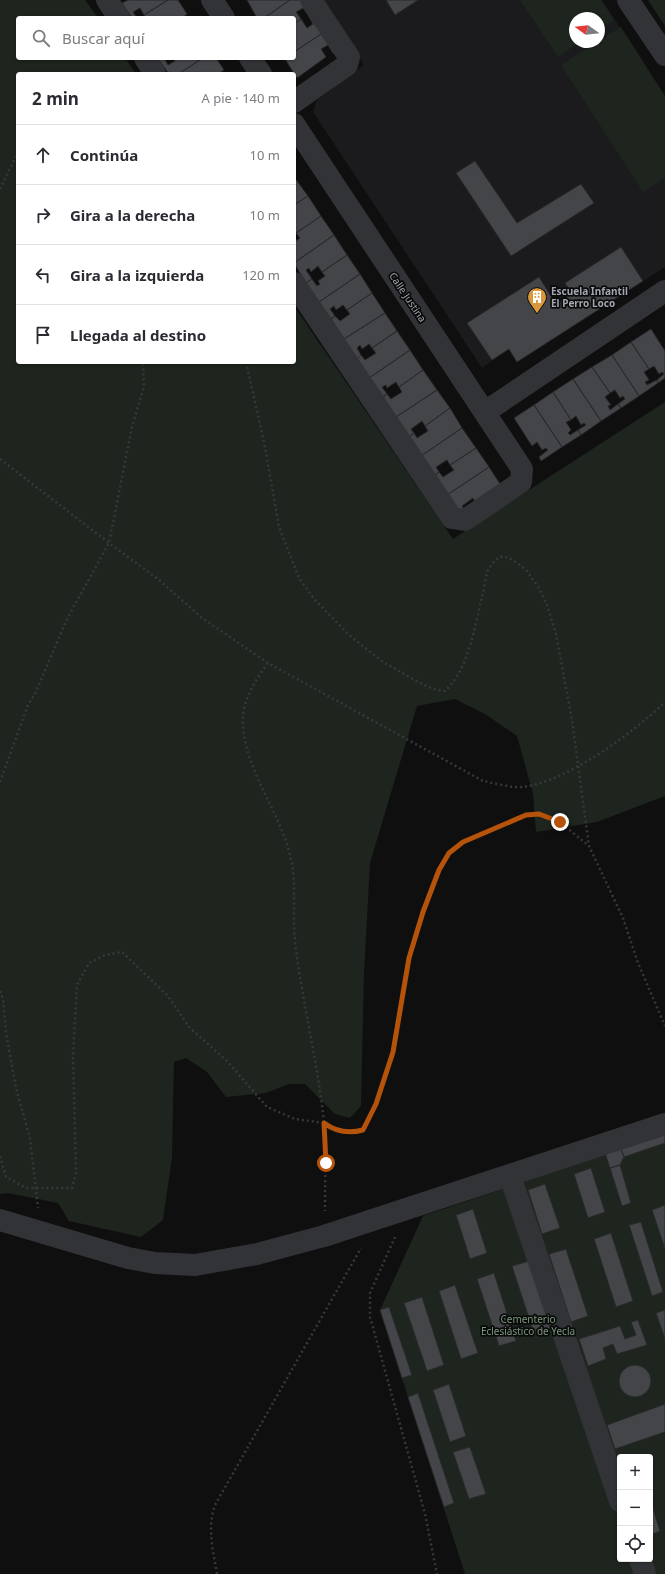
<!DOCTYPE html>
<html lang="es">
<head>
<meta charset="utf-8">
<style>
	:root { --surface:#fff; --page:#f7f7f7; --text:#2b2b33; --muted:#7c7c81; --line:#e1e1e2 }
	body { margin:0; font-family:"Noto Sans",sans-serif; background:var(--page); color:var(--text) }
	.controls { position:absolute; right:12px; bottom:12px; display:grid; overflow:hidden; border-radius:4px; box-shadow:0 1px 3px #0004 }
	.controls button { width:36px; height:36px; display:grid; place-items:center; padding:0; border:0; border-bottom:1px solid var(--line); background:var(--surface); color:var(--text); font:20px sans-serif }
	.compass { position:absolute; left:569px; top:12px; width:36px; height:36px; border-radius:50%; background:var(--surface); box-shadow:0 1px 3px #0004; rotate:285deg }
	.stop { position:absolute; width:12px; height:12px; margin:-9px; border:3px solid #b45309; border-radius:50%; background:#fff }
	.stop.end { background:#b45309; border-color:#fff; box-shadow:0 1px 4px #0008 }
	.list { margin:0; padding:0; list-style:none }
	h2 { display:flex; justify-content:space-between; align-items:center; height:52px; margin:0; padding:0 16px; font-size:17px }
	h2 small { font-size:13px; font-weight:400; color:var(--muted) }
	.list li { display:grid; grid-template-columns:26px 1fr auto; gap:12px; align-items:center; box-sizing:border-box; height:60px; padding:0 16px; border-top:1px solid var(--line) }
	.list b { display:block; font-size:15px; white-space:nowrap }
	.list em { font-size:13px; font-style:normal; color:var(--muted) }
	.icon { flex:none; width:22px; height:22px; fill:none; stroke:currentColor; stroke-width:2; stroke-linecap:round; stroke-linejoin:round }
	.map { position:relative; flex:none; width:665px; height:1574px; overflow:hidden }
	.search { position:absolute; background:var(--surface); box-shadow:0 1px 3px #0004; left:16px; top:16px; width:280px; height:44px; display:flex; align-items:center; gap:10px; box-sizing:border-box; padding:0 14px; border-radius:4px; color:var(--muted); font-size:15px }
	.panel { position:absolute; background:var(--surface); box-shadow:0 1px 3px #0004; left:16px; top:72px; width:280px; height:292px; border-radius:4px }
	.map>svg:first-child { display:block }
	.built { fill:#1b1b1d; fill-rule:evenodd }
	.green { fill:#1e241e; fill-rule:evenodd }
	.building { fill:#434548; stroke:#29292c }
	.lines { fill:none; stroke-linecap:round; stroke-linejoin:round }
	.path { stroke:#37383b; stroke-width:2.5; stroke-dasharray:2 3; stroke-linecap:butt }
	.minor { stroke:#323336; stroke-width:22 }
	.route { stroke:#b45309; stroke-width:5 }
	.labels { text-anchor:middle; stroke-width:3.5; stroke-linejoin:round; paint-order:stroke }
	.poi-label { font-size:10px; font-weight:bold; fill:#a2a7af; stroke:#0a0a0b; text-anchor:start }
	.street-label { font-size:10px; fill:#a2a7af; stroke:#0a0a0b }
	.park-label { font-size:10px; fill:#7b987a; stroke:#0a0a0b }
</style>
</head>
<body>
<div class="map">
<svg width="665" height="1574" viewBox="0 0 665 1574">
	<rect width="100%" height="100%" fill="#0f0f10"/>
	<path class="built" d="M321,0H602L665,96V267L517,362L509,349L482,368L313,112L317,100L364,65ZM575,18H599V42H575Z"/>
	<path class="green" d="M0,0H85L98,18H18V58H125L136,74H18V362H294V306L453,539L665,402V796L597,822L536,832L533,794L517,736L485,714L455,699L417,706L370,863L364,973L361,1106L350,1118L335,1114L305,1084H289L266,1093L226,1097L207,1072L186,1058L174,1062L172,1158L163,1220L141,1237L69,1221L58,1203L8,1193L0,1194Z
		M520,0H601L614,20L599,30V18H575V42H580L558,57Z
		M648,0H665V26Z
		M621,27L665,96V178L643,192L561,65Z
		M665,1134V1574H465L380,1310L423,1216ZM620,1457H650V1559H620Z"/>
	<path class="building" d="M128,0H168L144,15L140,8L133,12L137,18H132L122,3Z
		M168,0H178L187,14L182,18H146L144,15Z
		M247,0H290L264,18H257Z
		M290,0H303L312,12L308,15L303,8L296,12L301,19L294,24V18H264Z
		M386,0H418L395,15Z
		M312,12L324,32L294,52V24L301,19L307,28L313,24L308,15Z
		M324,32L336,51L333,53L328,45L321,49L326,57L297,78L285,59L294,58V52Z
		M161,58H164L168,65L175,61L173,58H203L178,74H169L159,60Z
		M203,58H216L224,70L218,74H178Z
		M475,161L517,223L581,184L594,203L511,256L456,173Z
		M294,177L308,196L294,205Z
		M308,196L321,216L296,233L294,229V205Z
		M321,216L334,235L294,263V242L300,238L296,233Z
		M334,235L347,255L322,272L318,266L311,272L309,268L306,270L312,279L306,283L294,263Z
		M621,247L643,281L517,362L509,349L492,360L467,323L539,277L556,304L572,294L565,283Z
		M347,255L360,274L319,302L306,283L312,279L317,286L320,284L318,281L325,276L322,272Z
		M360,274L372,293L347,310L343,305L336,310L334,306L330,309L335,316L331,319L319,302Z
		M372,293L385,313L344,339L331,319L335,316L340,321L350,314L347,310Z
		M385,313L397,331L372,348L369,344L362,349L360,345L357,348L361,355L357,359L344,339Z
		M651,329L665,351V378L658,383L657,380L664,374L662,372L659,374L654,366L649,369L631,342Z
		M397,331L410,350L369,378L357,359L361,355L365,360L376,353L372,348Z
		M631,342L649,369L644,372L649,380L645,382L647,385L657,380L658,383L639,396L612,355Z
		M410,350L423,370L399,387L396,382L387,388L386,385L382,387L387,394L383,397L369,378Z
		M612,355L639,396L621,408L618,404L625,399L623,396L620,398L615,390L610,393L592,367Z
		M592,367L610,393L605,397L611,405L608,406L610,410L618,404L621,408L601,421L573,379Z
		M423,370L437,390L396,417L383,397L387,394L391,399L402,392L399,387Z
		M573,379L601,421L581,435L578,430L586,425L584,423L581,425L576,416L571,420L553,392Z
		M437,390L450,408L425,426L422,421L411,429L414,433L409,437L396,417Z
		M553,392L571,420L566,422L571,430L568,433L570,435L578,430L581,435L562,447L534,405Z
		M534,405L562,447L541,461L539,457L548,450L546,448L542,450L537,442L532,446L514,418Z
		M450,408L462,428L421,456L409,437L414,433L417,438L428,431L425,426Z
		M462,428L476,448L450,465L447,460L436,467L439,472L434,476L421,456Z
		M476,448L489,467L447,495L434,476L439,472L443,477L454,470L450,465Z
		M489,467L502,487L476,504L473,498L462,506L465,511L460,515L447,495Z
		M665,1132V1143L624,1157L620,1147Z
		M620,1147L624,1157L620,1165L610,1168L605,1153Z
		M620,1165L631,1203L622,1206L610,1168Z
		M591,1168L605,1212L588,1218L574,1174Z
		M545,1184L560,1228L542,1234L528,1190Z
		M665,1205V1249L652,1210Z
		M473,1209L487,1253L470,1259L456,1215Z
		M641,1222L663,1292L652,1296L629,1225Z
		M611,1233L633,1301L616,1307L594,1239Z
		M566,1249L588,1316L571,1322L549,1254Z
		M529,1261L551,1328L534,1334L512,1266Z
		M494,1273L516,1341L499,1346L477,1279Z
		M455,1285L478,1353L461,1359L439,1291Z
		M422,1297L444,1365L427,1371L404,1303Z
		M389,1307L412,1375L402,1378L380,1310Z
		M665,1310V1339L656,1313Z
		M638,1320L647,1345L617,1354L613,1344L603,1348L606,1359L588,1366L579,1339L620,1326L625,1339L636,1335L631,1322Z
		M619 1381a16 16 0 1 1 32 0a16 16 0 1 1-32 0Z
		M449,1384L466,1436L450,1442L433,1390Z
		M418,1393L454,1503L444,1507L408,1397Z
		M665,1404V1432L615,1449L607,1425Z
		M470,1447L486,1494L469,1499L453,1452Z
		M650,1499L660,1531L650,1535Z"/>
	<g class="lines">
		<path class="path" d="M0,189L18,152
			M246,362L264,442L279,527L299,578L314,599L349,635L383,662L418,682L433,689L445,691C469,668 474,629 482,597C484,589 485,578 488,570C492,563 496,559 503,556L513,560L526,570L539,588L547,605L556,634L572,720L589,846L623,918L638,963L665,1026
			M0,459L109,543L158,579L202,618L268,663L483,781C495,783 509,788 522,787C567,782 633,733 665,702
			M268,663C255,681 242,700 243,723C245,773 281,812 291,859C297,886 292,914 295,941C302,1002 318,1062 324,1123C326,1153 325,1182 325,1211
			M0,782L28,705L35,694L67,619L109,543L132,427L144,386L143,362
			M0,991L3,999L6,1033L16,1088L30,1138L38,1208
			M0,1156L6,1177L26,1188H72L76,1174L73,1055L77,985L89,963L105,955L122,952L168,996L189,1027L227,1061L267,1107L295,1119L324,1123L333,1129L344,1132L353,1133L363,1130L376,1104L393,1052L409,958L423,912L439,871L449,853L463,842L526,815L539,814L560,822L589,846
			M395,1237L370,1293V1317L425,1514L437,1574
			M217,1574C213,1550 207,1528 215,1505L361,1248"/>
		<path class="minor" d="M107,0L119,18
			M212,0L224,18
			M628,0L665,55
			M145,58L155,74
			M250,58L261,74
			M294,102L347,65L349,57L311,0
			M294,124L522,469L521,482L465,520L452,518L294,283
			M485,412L665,291
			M510,1176L620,1501
			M0,1220L128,1258L155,1263L195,1265L257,1254L324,1236L665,1124
			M640,1559L645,1574"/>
	</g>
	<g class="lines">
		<path class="route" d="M326,1163L324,1123C336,1132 348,1134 363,1130L376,1104L393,1052L409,958L423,912L439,870L449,853L463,842L526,815L539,814L560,822"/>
	</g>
	<defs>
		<symbol id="building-pin" viewBox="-11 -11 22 30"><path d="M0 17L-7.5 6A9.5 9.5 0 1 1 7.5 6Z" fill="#da983d" stroke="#0a0a0b"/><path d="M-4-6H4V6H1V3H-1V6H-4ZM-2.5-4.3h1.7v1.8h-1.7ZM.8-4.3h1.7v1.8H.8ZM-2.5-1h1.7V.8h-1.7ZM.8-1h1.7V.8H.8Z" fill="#fff"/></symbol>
	</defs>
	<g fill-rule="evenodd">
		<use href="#building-pin" x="526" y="286" width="22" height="30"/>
	</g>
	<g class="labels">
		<g class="poi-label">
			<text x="551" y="295">Escuela Infantil<tspan x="551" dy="12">El Perro Loco</tspan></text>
		</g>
		<g class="street-label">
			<text transform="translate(408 297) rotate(56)" y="4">Calle Justina</text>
		</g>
		<g class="park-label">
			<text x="528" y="1323">Cementerio<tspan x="528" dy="12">Eclesiástico de Yecla</tspan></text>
		</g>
	</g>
</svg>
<div class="controls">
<button>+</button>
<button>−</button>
<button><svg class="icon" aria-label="locate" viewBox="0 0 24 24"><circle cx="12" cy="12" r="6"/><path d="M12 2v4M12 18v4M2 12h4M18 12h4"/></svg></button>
</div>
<svg class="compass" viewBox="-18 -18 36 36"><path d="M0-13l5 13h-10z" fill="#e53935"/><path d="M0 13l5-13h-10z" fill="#7c7c81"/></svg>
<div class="stop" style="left:326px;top:1163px"></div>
<div class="stop end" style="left:560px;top:822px"></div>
<div class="search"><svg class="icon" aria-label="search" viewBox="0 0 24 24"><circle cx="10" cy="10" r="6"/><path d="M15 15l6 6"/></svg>Buscar aquí</div>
<section class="panel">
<h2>2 min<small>A pie · 140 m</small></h2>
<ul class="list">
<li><svg class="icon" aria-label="ahead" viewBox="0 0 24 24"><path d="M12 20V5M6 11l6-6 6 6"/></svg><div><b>Continúa</b></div><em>10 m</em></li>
<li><svg class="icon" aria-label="right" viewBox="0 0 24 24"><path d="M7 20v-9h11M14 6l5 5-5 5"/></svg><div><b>Gira a la derecha</b></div><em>10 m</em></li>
<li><svg class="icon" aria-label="left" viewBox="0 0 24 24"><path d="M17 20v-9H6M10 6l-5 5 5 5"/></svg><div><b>Gira a la izquierda</b></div><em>120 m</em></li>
<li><svg class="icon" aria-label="arrive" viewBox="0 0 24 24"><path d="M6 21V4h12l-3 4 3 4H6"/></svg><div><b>Llegada al destino</b></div></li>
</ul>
</section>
</div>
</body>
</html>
